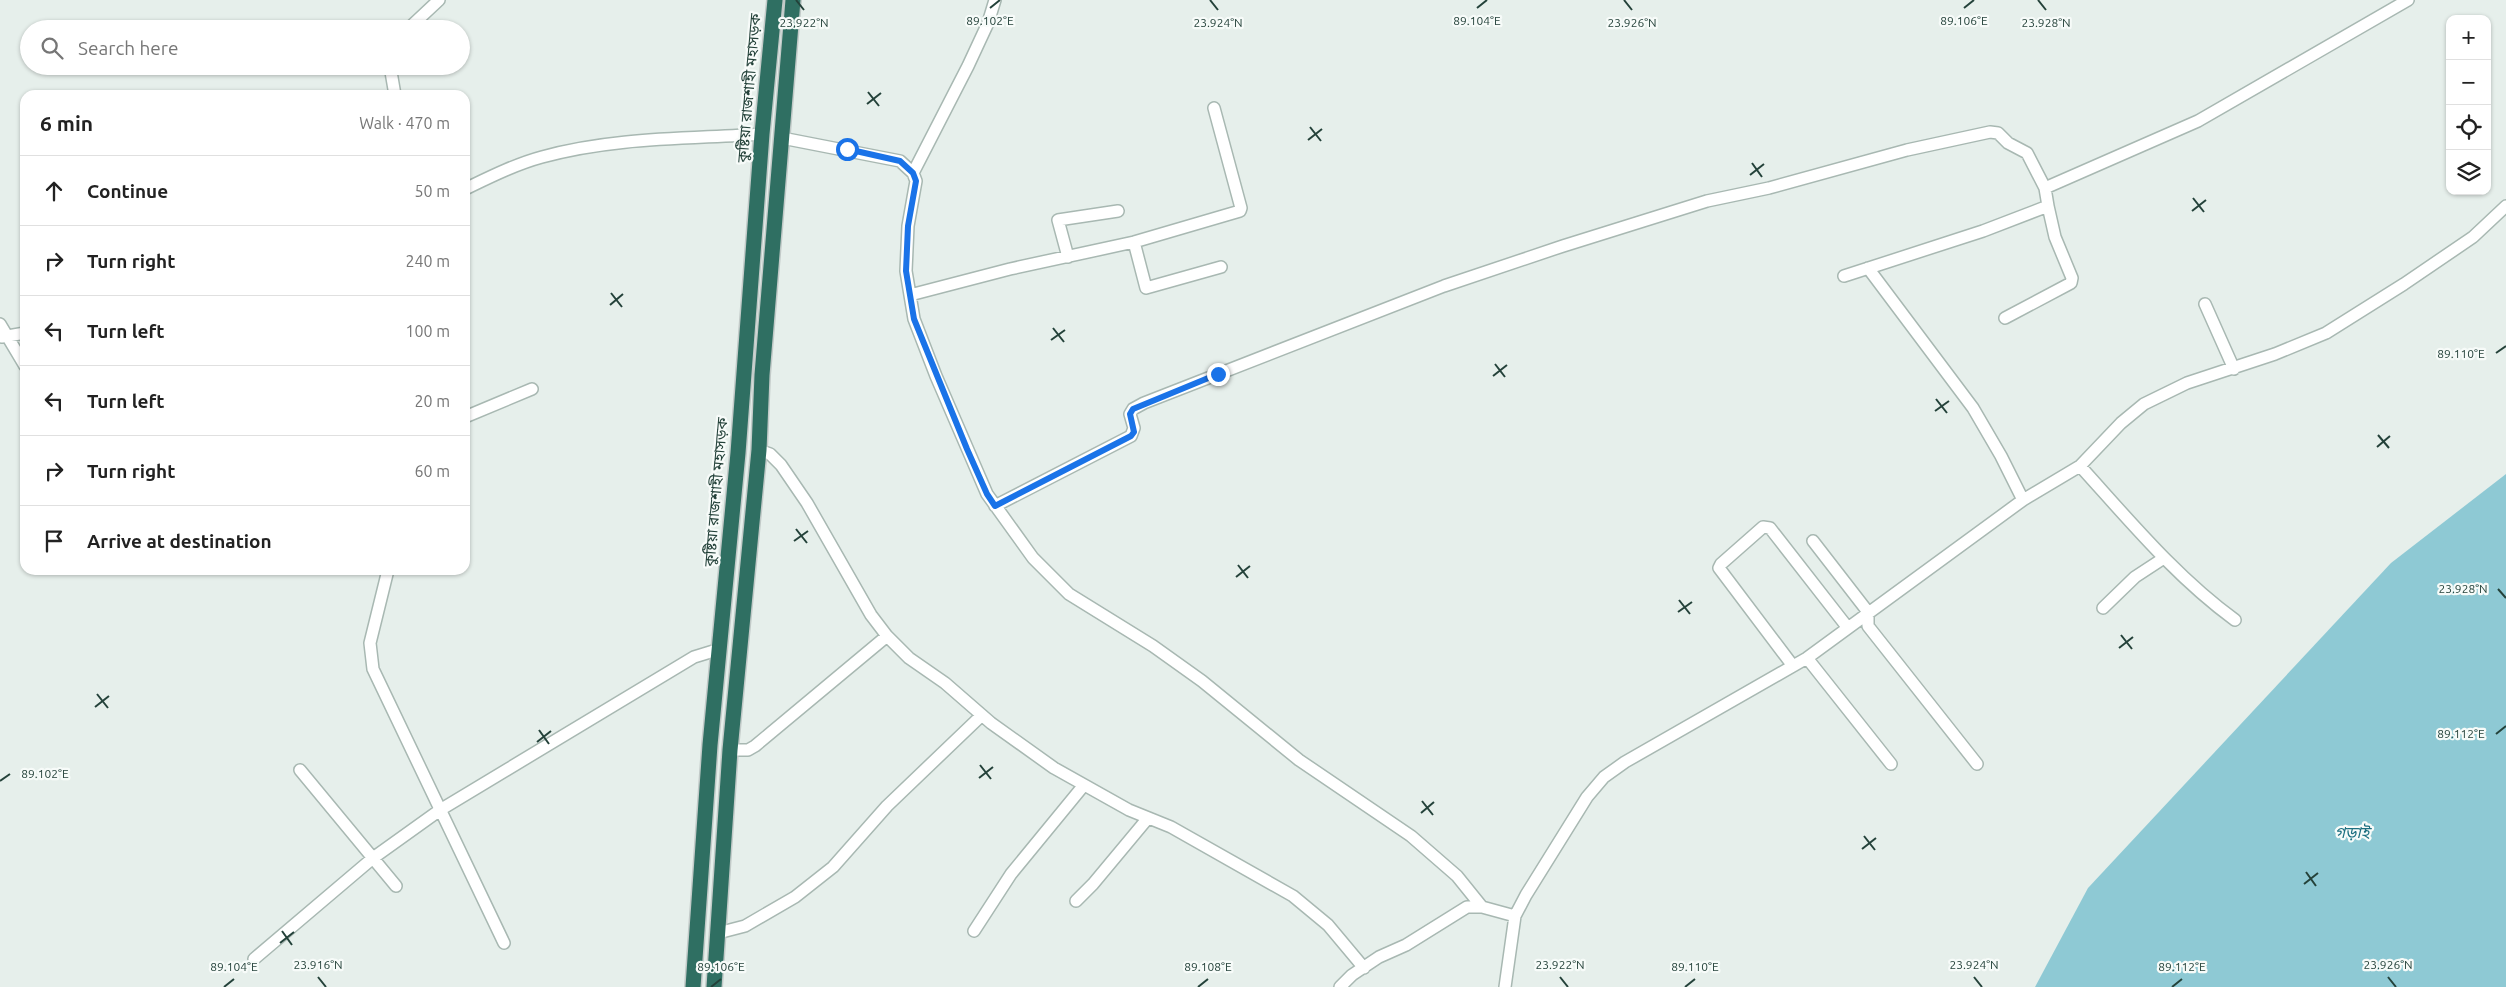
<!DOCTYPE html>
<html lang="en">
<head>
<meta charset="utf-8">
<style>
	:root { --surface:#fff; --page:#f6f6f6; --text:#222; --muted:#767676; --line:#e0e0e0 }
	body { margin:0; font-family:Ubuntu,"Noto Sans Bengali",sans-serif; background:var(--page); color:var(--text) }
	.controls { position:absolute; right:15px; top:15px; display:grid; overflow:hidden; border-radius:10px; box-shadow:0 1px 4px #0004 }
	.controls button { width:45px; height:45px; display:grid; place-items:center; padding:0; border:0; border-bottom:1px solid var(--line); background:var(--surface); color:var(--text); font:25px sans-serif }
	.stop { position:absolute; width:15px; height:15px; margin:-11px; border:4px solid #1a73e8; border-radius:50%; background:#fff }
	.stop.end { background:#1a73e8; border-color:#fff; box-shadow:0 1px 5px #0008 }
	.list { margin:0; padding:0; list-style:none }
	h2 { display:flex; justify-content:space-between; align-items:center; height:65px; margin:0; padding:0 20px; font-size:21px }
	h2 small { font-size:16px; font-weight:400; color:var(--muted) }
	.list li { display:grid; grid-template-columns:32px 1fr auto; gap:15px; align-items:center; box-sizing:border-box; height:70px; padding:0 20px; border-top:1px solid var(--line) }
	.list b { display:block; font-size:19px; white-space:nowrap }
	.list em { font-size:16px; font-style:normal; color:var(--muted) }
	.icon { flex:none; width:28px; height:28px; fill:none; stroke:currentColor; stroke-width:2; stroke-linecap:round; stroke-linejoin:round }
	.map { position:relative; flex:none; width:2506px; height:987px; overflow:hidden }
	.search { position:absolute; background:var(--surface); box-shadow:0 1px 4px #0004; left:20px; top:20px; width:450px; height:55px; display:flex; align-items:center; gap:12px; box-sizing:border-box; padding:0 18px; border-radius:28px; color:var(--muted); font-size:19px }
	.panel { position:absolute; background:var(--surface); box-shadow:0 1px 4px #0004; left:20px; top:90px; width:450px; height:485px; border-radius:15px }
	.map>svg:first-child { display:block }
	.water { fill:#8ec9d4 }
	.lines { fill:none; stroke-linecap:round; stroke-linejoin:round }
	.minor-casing { stroke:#a8b8b2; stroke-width:14 }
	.highway-casing { stroke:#c2cac8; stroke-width:18 }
	.minor { stroke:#fff; stroke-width:11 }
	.highway { stroke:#2f6f62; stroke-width:15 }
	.route { stroke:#1a73e8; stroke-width:6 }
	.ticks { fill:none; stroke:#24423a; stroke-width:2 }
	.labels { text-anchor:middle; stroke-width:4.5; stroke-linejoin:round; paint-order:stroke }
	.street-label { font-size:15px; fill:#24423a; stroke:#f7fbf9 }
	.water-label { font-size:16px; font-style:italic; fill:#1c6f80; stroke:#f7fbf9 }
	.ticks-label { font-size:12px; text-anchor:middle; fill:#24423a; stroke:#f7fbf9; stroke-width:4.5; stroke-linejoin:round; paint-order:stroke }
</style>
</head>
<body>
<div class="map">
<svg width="2506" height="987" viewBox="0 0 2506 987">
	<rect width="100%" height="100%" fill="#e6efeb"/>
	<path class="water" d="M2506,474V987H2035L2088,888L2391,563Z"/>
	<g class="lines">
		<defs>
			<path id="minor" d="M408,29L439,0
				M390,66L395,95
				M782,138L900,161L913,173L916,181L908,226L906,271L914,319L936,376L987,494L1033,558L1069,594L1153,646L1202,681L1299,760L1411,836L1457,876L1482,907
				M913,173L968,66L988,23L995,0
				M465,189C490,177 516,164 542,157C613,137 689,139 762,134
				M1134,242L1146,288L1221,267
				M1068,257L1058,220L1118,211
				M1868,268L1973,408L2001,456L2023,500
				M1844,276L1983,231L2048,206L2045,188L2198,121L2408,0
				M910,295L1010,269L1134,242L1240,211L1241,208L1214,108
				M2205,304L2234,369
				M2005,318L2071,283L2072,278L2055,237L2048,206
				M0,324L25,366
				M2,337L25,333
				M465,417L532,389
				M759,450L770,454L781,465L807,503L871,615L887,636L909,658L945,683L991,723L1054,768L1129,810L1171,827L1293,896L1328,925L1364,968
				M2080,466C2129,520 2176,577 2235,620
				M995,506L1131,436L1134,428L1130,414L1133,409L1144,403L1444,286L1563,246L1707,201L1769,188L1907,150L1990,132L1998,133L2008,143L2027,153L2045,188
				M1813,541L1868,612V626L1977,764
				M388,570L370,643L373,669L504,943
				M2103,608L2135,577L2164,558
				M1807,658L1891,764
				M1793,666L1719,568L1721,564L1763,527L1770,528L1848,628
				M730,750H748L755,746L887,636
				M300,770L396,886
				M1076,901L1093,884L1148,818
				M974,931L1011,874L1084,785
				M718,933L745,926L795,897L833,867L887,806L982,715
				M254,959L373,858L440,810L694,657L720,649
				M1340,987L1352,975L1379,957L1406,945L1467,907H1482L1515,916L1526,895L1587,797L1604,777L1625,762L1807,658L2023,500L2080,466L2121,423L2144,404L2187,383L2275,354L2326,333L2404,284L2473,237L2506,206
				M1505,987L1515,916"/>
			<path id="highway" d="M693,987L710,745L738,453L762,134L775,0
				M714,987L730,750L759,450L762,375L793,0"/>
		</defs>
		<use href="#minor" class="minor-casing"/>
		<use href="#highway" class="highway-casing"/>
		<use href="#minor" class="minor"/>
		<use href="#highway" class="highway"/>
	</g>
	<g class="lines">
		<path class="route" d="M847,149L900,161L913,173L916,181L908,226L906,271L914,319L967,449L987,494L995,506L1131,436L1134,432L1130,414L1133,409L1218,374"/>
	</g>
	<path class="ticks" d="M796,0L804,10M1210,0L1218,10M1624,0L1632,10M2038,0L2046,10M990,8L1000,0M1477,8L1487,0M1964,8L1974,0M868,92L879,106M867,104L881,93M1310,127L1321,141M1308,140L1322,129M1752,163L1762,177M1750,175L1764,164M2193,198L2204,212M2192,211L2206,200M611,293L622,307M610,305L623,294M1053,328L1064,342M1051,340L1065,330M2496,353L2506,346M1495,364L1505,377M1493,376L1507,365M1936,399L1947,413M1935,411L1949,401M2378,435L2389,448M2377,447L2390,436M796,529L807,543M794,541L808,531M1238,565L1248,578M1236,577L1250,566M2498,589L2506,598M1679,600L1690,614M1678,612L1692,602M2121,635L2132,649M2119,648L2133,637M97,694L108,708M95,707L109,696M539,730L549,744M2496,734L2506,726M537,742L551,731M980,765L991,779M979,778L993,767M0,781L10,774M1422,801L1433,815M1421,813L1434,802M1864,836L1875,850M1862,849L1876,838M2306,872L2316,886M2304,884L2318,873M282,931L292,945M280,943L294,932M318,977L326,987M1560,977L1568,987M1974,977L1982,987M2388,977L2396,987M224,987L234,979M711,987L721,979M1198,987L1208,979M1685,987L1695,979M2172,987L2182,979"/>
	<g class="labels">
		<g class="street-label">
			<text transform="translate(749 88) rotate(-85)" y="5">কুষ্টিয়া রাজশাহী মহাসড়ক</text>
			<text transform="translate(716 492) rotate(-85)" y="5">কুষ্টিয়া রাজশাহী মহাসড়ক</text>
		</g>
		<g class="water-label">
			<text x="2352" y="838">গড়াই</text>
		</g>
	</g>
	<g class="ticks-label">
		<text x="990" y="25">89.102°E</text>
		<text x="1477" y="25">89.104°E</text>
		<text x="1964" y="25">89.106°E</text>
		<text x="1218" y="27">23.924°N</text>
		<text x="1632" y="27">23.926°N</text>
		<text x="804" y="27">23.922°N</text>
		<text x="2046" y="27">23.928°N</text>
		<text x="2461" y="358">89.110°E</text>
		<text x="2463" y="593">23.928°N</text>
		<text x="2461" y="738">89.112°E</text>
		<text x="45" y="778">89.102°E</text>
		<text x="318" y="969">23.916°N</text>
		<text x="1560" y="969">23.922°N</text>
		<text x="1974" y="969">23.924°N</text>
		<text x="2388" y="969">23.926°N</text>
		<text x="234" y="971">89.104°E</text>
		<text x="721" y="971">89.106°E</text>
		<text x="1208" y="971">89.108°E</text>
		<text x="1695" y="971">89.110°E</text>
		<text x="2182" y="971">89.112°E</text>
	</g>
</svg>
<div class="controls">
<button>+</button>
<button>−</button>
<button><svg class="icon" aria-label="locate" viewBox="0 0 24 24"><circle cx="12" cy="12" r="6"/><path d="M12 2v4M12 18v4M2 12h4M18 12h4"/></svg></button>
<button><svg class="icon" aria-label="layers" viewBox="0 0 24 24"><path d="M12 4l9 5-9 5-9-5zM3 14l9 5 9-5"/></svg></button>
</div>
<div class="stop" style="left:847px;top:149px"></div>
<div class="stop end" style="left:1218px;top:374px"></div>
<div class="search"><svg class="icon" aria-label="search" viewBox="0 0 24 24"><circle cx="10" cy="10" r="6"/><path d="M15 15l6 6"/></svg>Search here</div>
<section class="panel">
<h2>6 min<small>Walk · 470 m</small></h2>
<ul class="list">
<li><svg class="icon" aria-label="ahead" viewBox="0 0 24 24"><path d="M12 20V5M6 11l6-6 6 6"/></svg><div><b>Continue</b></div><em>50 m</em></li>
<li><svg class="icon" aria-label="right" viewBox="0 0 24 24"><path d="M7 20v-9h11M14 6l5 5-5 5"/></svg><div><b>Turn right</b></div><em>240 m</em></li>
<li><svg class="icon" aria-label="left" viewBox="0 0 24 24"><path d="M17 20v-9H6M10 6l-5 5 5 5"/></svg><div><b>Turn left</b></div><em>100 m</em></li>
<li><svg class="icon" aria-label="left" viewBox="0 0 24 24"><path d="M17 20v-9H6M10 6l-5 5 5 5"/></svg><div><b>Turn left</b></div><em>20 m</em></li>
<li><svg class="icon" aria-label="right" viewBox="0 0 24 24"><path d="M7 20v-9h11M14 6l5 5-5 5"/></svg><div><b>Turn right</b></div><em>60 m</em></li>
<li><svg class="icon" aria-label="arrive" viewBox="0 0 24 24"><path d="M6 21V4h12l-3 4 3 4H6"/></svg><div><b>Arrive at destination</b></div></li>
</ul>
</section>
</div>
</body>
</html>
